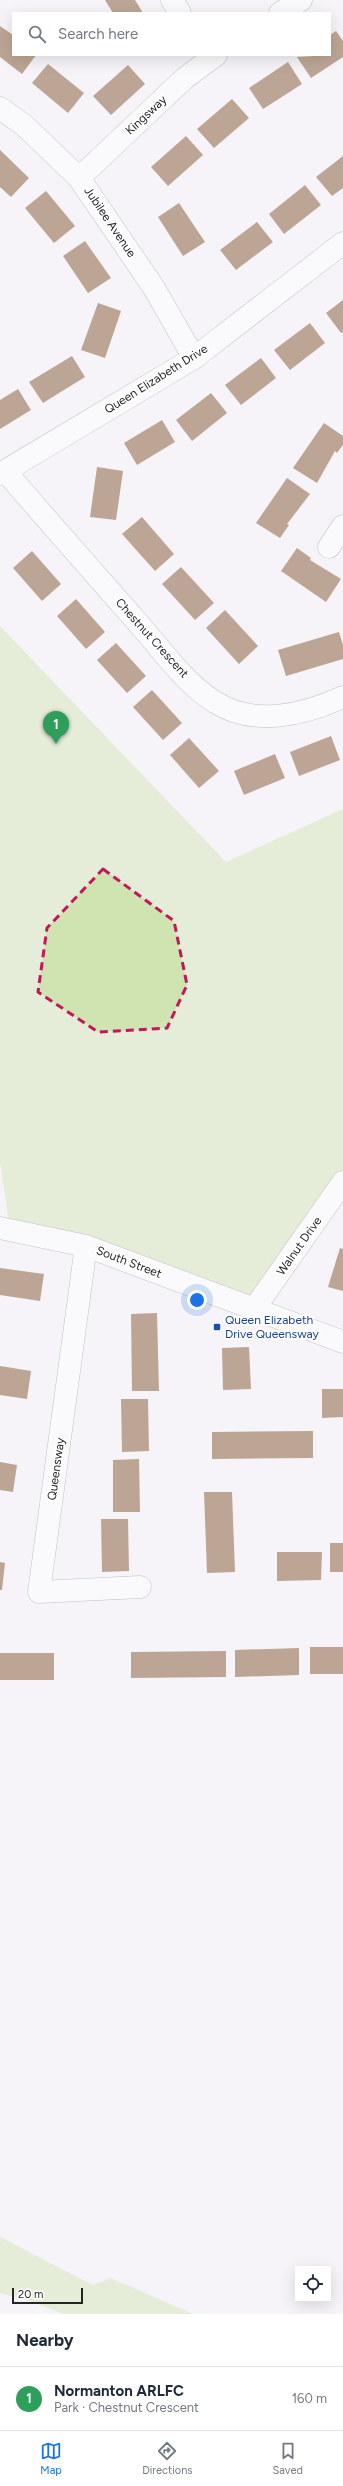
<!DOCTYPE html>
<html lang="en">
<head>
<meta charset="utf-8">
<style>
	:root { --surface:#fff; --page:#f2f2f3; --text:#1f2937; --muted:#747a83; --line:#e0e1e3; --accent:#1a73e8 }
	body { margin:0; font-family:Figtree,sans-serif; background:var(--page); color:var(--text) }
	.controls { position:absolute; right:12px; bottom:12px; display:grid; overflow:hidden; border-radius:0px; box-shadow:0 4px 16px #0002 }
	.controls button { width:36px; height:36px; display:grid; place-items:center; padding:0; border:0; border-bottom:1px solid var(--line); background:var(--surface); color:var(--text); font:20px sans-serif }
	.scale { position:absolute; left:12px; bottom:10px; width:71px; box-sizing:border-box; padding-left:4px; border:2px solid #252526; border-top:0; font-size:11px; line-height:14px; white-space:nowrap; color:#252526; -webkit-text-stroke:3px #fff; paint-order:stroke }
	.you { position:absolute; left:197px; top:1300px; width:14px; height:14px; margin:-10px; border:3px solid #fff; border-radius:50%; background:#1a73e8; box-shadow:0 0 0 6px #1a73e833 }
	.badge { display:grid; place-items:center; width:26px; height:26px; border-radius:50%; background:var(--accent); color:#fff; font-size:13px; font-weight:700 }
	.pin { position:absolute; translate:-50% -33px; filter:drop-shadow(0 1px 2px #0008) }
	.pin::after { content:''; position:absolute; top:21px; width:14px; height:12px; background:inherit; clip-path:polygon(0 0,100% 0,50% 100%) }
	.list { margin:0; padding:0; list-style:none }
	h2 { display:flex; justify-content:space-between; align-items:center; height:52px; margin:0; padding:0 16px; font-size:17px }
	h2 small { font-size:13px; font-weight:400; color:var(--muted) }
	.list li { display:grid; grid-template-columns:26px 1fr auto; gap:12px; align-items:center; box-sizing:border-box; height:64px; padding:0 16px; border-top:1px solid var(--line) }
	.list b { display:block; font-size:15px; white-space:nowrap }
	.list p { margin:0; font-size:13px; white-space:nowrap; color:var(--muted) }
	.list em { font-size:13px; font-style:normal; color:var(--muted) }
	.icon { flex:none; width:22px; height:22px; fill:none; stroke:currentColor; stroke-width:2; stroke-linecap:round; stroke-linejoin:round }
	.map { position:relative; flex:none; width:343px; height:2314px; overflow:hidden }
	.search { position:absolute; background:var(--surface); box-shadow:0 4px 16px #0002; left:12px; right:12px; top:12px; height:44px; display:flex; align-items:center; gap:10px; box-sizing:border-box; padding:0 14px; border-radius:0px; color:var(--muted); font-size:15px }
	.sheet { height:116px; background:var(--surface) }
	nav { display:flex; justify-content:space-around; align-items:center; box-sizing:border-box; height:56px; border-top:1px solid var(--line); background:var(--surface); font-size:11px; color:var(--muted) }
	nav a { display:grid; justify-items:center; gap:2px }
	nav .on { color:var(--accent) }
	.map>svg:first-child { display:block }
	.green { fill:#d0e4b2 }
	.building { fill:#76461c }
	.lines { fill:none; stroke-linecap:round; stroke-linejoin:round }
	.minor-casing { stroke:#848487; stroke-width:23 }
	.minor { stroke:#fff; stroke-width:22 }
	.marked { fill:none; stroke:#c2185b; stroke-width:3; stroke-dasharray:8 5; stroke-linejoin:round }
	.transit-dot { fill:#1a4fb4; stroke:#fff; stroke-width:1.5 }
	.labels { text-anchor:middle; stroke-width:4; stroke-linejoin:round; paint-order:stroke }
	.street-label { font-size:12px; fill:#252526; stroke:#fff }
	.transit-label { font-size:12px; fill:#164399; stroke:#fff; text-anchor:start }
</style>
</head>
<body>
<div class="map">
<svg width="343" height="2314" viewBox="0 0 343 2314">
	<rect width="100%" height="100%" fill="#f5f4f8"/>
	<path class="green" d="M0,626L226,862L343,809V1182L254,1309L10,1229L0,1162Z
		M0,2237L93,2285L111,2278L193,2314H64L30,2301L0,2293Z"/>
	<path class="building" d="M105,0H135L143,13H113Z
		M0,26L13,35V55H36L22,74L0,57Z
		M336,31L343,41V57L311,78L297,57L330,55V35Z
		M288,62L302,84L263,109L249,88Z
		M48,64L84,93L68,113L32,83Z
		M128,65L145,84L111,115L93,96Z
		M232,99L249,118L214,148L197,129Z
		M186,136L203,155L168,186L151,167Z
		M0,150L29,178L11,197L0,187Z
		M343,156V188L332,196L316,177Z
		M305,185L321,205L284,234L269,214Z
		M46,191L75,226L54,243L25,208Z
		M179,203L205,242L183,256L158,217Z
		M257,222L273,242L236,270L220,250Z
		M85,241L111,278L88,293L63,256Z
		M343,300V332L341,333L326,313Z
		M98,303L121,311L105,358L81,350Z
		M310,323L325,343L290,370L274,350Z
		M72,356L85,377L43,403L29,382Z
		M261,358L276,378L241,405L225,385Z
		M18,389L31,410L0,429V400Z
		M211,393L227,413L192,441L176,420Z
		M162,420L175,442L137,465L124,443Z
		M324,423L343,436V445L337,453L335,451L317,483L293,468Z
		M97,467L123,471L116,520L90,517Z
		M287,478L310,494L287,524L289,525L280,538L256,523Z
		M142,517L174,554L155,571L122,534Z
		M297,548L311,558L310,560L341,579L326,602L281,571Z
		M32,551L61,584L42,601L13,568Z
		M181,567L214,603L195,620L162,584Z
		M76,599L105,632L86,649L57,616Z
		M225,610L258,646L239,664L206,628Z
		M339,632L343,645V659L286,676L278,650Z
		M116,643L146,676L127,693L97,660Z
		M152,690L182,723L163,740L133,707Z
		M331,736L340,760L299,776L290,752Z
		M189,738L219,771L199,788L170,755Z
		M275,754L285,778L244,795L234,771Z
		M340,1248L343,1249V1291L328,1287Z
		M0,1268L44,1274L40,1301L0,1295Z
		M157,1313L159,1391H132L131,1314Z
		M249,1347L251,1389L223,1390L222,1348Z
		M0,1366L31,1371L27,1399L0,1395Z
		M322,1389H343V1417L322,1418Z
		M121,1399H148L149,1451L122,1452Z
		M313,1431V1458L212,1459V1432Z
		M139,1459L140,1512H113V1460Z
		M0,1462L17,1465L13,1492L0,1490Z
		M204,1492H232L235,1572L207,1573Z
		M101,1519H128L129,1571L102,1572Z
		M330,1543H343V1572H330Z
		M277,1552H322L321,1580L277,1581Z
		M0,1562L5,1563L2,1590H0Z
		M310,1647H343V1674H310Z
		M299,1648V1675L235,1677V1650Z
		M226,1651V1677L131,1678V1652Z
		M0,1653H54V1680H0Z"/>
	<g class="lines">
		<defs>
			<path id="minor" d="M172,0L180,13
				M280,13L301,0
				M0,108L25,126L79,178L154,288L194,358
				M79,178L185,78L216,55
				M5,471C49,522 94,573 139,624C162,650 185,684 215,702C254,727 304,715 343,697
				M0,474L194,358L343,243
				M329,547L343,526
				M0,1228L86,1246L343,1342
				M86,1246L39,1592L140,1587
				M254,1309L343,1182"/>
		</defs>
		<use href="#minor" class="minor-casing"/>
		<use href="#minor" class="minor"/>
	</g>
	<path d="M0 0H343V2314H0ZM103,869L174,921L187,985L167,1028L98,1032L38,992L47,928Z" fill="#f5f4f8" fill-opacity=".55" fill-rule="evenodd"/>
	<path class="marked" d="M103,869L174,921L187,985L167,1028L98,1032L38,992L47,928Z"/>
	<rect class="transit-dot" x="213" y="1323" width="8" height="8" rx="2"/>
	<g class="labels">
		<g class="street-label">
			<text transform="translate(146 115) rotate(-43)" y="4">Kingsway</text>
			<text transform="translate(110 222) rotate(56)" y="4">Jubilee Avenue</text>
			<text transform="translate(156 379) rotate(-32)" y="4">Queen Elizabeth Drive</text>
			<text transform="translate(152 638) rotate(48)" y="4">Chestnut Crescent</text>
			<text transform="translate(299 1246) rotate(-55)" y="4">Walnut Drive</text>
			<text transform="translate(129 1262) rotate(21)" y="4">South Street</text>
			<text transform="translate(56 1469) rotate(-82)" y="4">Queensway</text>
		</g>
		<g class="transit-label">
			<text x="225" y="1324">Queen Elizabeth<tspan x="225" dy="14">Drive Queensway</tspan></text>
		</g>
	</g>
</svg>
<div class="controls">
<button><svg class="icon" aria-label="locate" viewBox="0 0 24 24"><circle cx="12" cy="12" r="6"/><path d="M12 2v4M12 18v4M2 12h4M18 12h4"/></svg></button>
</div>
<div class="scale">20 m</div>
<div class="you"></div>
<div class="pin badge" style="left:56px;top:744px;background:#2e9e5b">1</div>
<div class="search"><svg class="icon" aria-label="search" viewBox="0 0 24 24"><circle cx="10" cy="10" r="6"/><path d="M15 15l6 6"/></svg>Search here</div>
</div>
<section class="sheet">
<h2>Nearby<small></small></h2>
<ul class="list">
<li><span class="badge" style="background:#2e9e5b">1</span><div><b>Normanton ARLFC</b><p>Park · Chestnut Crescent</p></div><em>160 m</em></li>
</ul>
</section>
<nav>
<a class="on"><svg class="icon" aria-label="map" viewBox="0 0 24 24"><path d="M3 6l6-2 6 2 6-2v14l-6 2-6-2-6 2zM9 4v14M15 6v14"/></svg>Map</a>
<a><svg class="icon" aria-label="directions" viewBox="0 0 24 24"><path d="M12 3l9 9-9 9-9-9zM9 14v-3h6M13 9l2 2-2 2"/></svg>Directions</a>
<a><svg class="icon" aria-label="saved" viewBox="0 0 24 24"><path d="M7 4h10v16l-5-4-5 4z"/></svg>Saved</a>
</nav>
</body>
</html>
